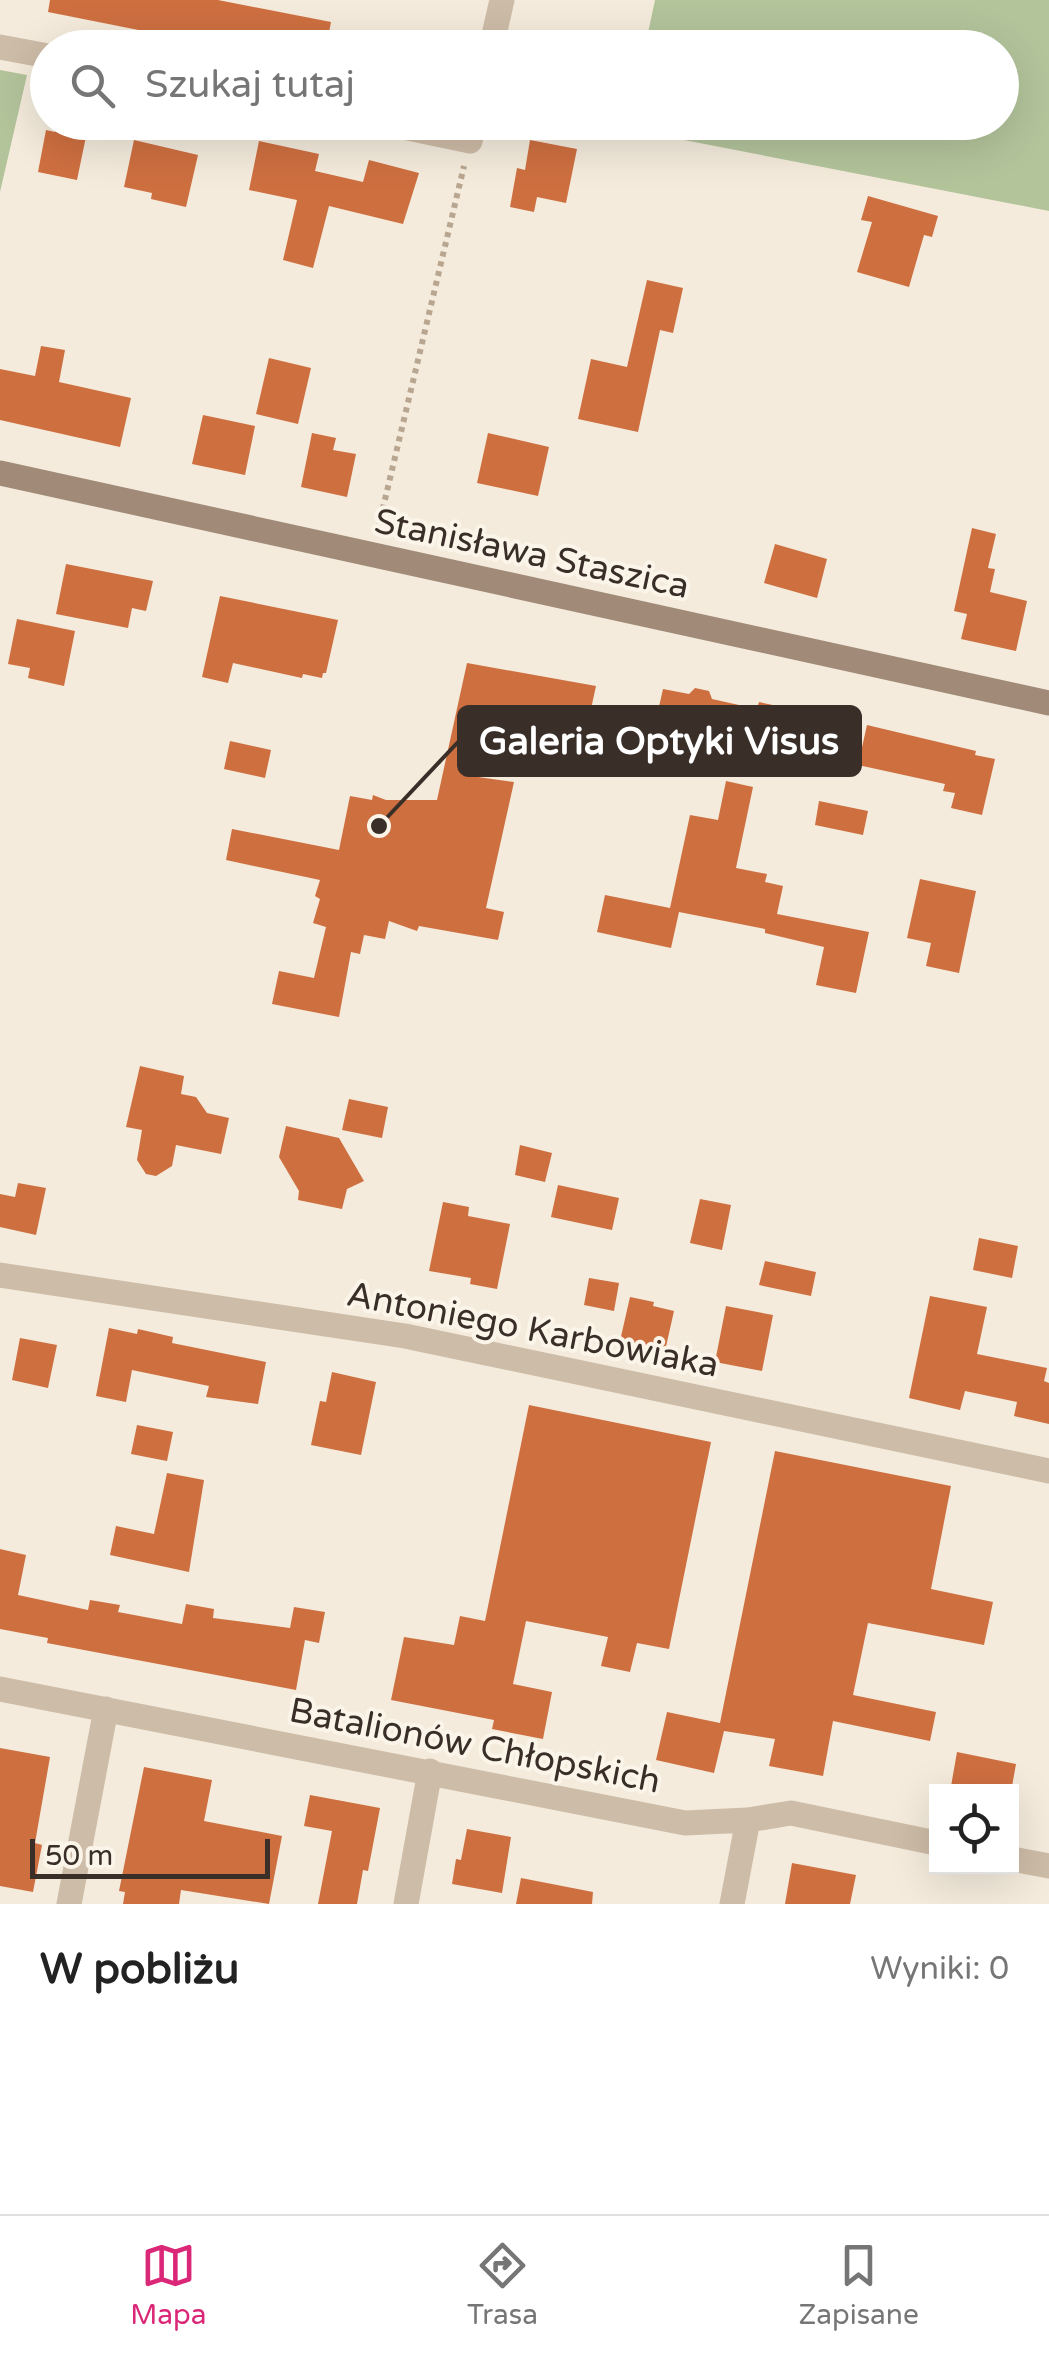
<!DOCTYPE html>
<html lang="pl">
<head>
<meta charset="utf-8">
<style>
	:root { --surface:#fff; --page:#f6f6f6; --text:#222; --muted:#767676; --line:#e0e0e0; --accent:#db2777 }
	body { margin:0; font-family:"Varela Round",sans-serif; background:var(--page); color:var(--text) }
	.controls { position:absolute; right:30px; bottom:30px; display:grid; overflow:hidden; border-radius:0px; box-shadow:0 10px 40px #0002 }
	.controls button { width:90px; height:90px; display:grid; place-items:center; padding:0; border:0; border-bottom:2px solid var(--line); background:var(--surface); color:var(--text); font:50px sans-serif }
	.scale { position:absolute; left:30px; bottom:25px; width:240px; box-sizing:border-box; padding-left:10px; border:5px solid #392f28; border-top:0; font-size:28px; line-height:35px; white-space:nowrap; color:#392f28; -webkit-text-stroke:8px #fbf4e9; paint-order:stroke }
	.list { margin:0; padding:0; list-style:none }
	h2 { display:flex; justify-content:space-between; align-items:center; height:130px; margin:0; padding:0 40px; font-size:42px }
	h2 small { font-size:32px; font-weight:400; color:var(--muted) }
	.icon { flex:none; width:55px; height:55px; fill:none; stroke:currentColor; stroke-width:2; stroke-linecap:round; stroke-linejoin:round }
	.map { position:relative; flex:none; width:1049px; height:1904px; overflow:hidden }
	.search { position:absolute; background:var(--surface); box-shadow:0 10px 40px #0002; left:30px; right:30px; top:30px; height:110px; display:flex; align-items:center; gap:25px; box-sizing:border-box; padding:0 35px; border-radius:55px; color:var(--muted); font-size:38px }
	.sheet { height:310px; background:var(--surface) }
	nav { display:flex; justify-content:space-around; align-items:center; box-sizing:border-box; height:140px; border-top:2px solid var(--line); background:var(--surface); font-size:28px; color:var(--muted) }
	nav a { display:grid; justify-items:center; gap:5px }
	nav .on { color:var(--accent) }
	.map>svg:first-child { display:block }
	.green { fill:#b3c49b }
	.building { fill:#ce6f40 }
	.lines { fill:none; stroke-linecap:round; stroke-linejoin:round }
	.path { stroke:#b9a691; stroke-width:6; stroke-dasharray:5 5; stroke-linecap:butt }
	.street { stroke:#cdbca7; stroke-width:25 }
	.secondary { stroke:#a18b78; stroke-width:25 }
	.labels { text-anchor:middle; stroke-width:8; stroke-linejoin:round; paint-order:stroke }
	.street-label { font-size:35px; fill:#392f28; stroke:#fbf4e9 }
	.leader { fill:none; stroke:#392f28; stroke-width:4 }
	.callout-dot { fill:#392f28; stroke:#fbf4e9; stroke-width:4 }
	.callout { fill:#392f28; stroke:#392f28; stroke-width:4 }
	.callout-label { font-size:38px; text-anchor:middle; font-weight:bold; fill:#fff }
</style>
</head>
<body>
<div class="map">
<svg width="1049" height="1904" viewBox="0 0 1049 1904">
	<rect width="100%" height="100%" fill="#f4ebdc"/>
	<path class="green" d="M655,0H1049V211L627,129L628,122H1002V48L645,47Z
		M0,70L27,75L0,192Z"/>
	<path class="building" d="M50,0H218L331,22L326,48H229L48,12Z
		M57,122H89L77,180L38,172L46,130L55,132Z
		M134,140L198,155L186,207L151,199L152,193L124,187Z
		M530,140L577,149L566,203L537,197L534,212L510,207L517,168L525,170Z
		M259,141L319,154L315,171L363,182L369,160L419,173L403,224L329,206L313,268L283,260L297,200L249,190Z
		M868,196L938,216L932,237L924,235L909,287L857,272L872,222L861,220Z
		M647,280L683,288L673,333L660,330L638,432L578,419L591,359L627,367Z
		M41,346L65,350L59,382L131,398L120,447L0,420V369L35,376Z
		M269,358L311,368L298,424L256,414Z
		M203,415L255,426L245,475L192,464Z
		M312,433L336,438L333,450L356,454L347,497L301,487Z
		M488,433L549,447L538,496L477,483Z
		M972,528L996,534L988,568L995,569L990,592L1027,601L1016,651L961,639L967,614L954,611Z
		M775,544L827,559L817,598L764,583Z
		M66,564L153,581L146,611L132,608L128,628L56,614Z
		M220,596L338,620L326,673H323L322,678L303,674L302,678L233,663L228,683L202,677Z
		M17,619L75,631L64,686L28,678L30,668L8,664Z
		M467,663L596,686L586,732L599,734L590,777L554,769L562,735L490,719L478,777L514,782L486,908L504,912L498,940L419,926L417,931L389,921L385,939L364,935L360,954L351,952L339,1017L272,1004L279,971L314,978L326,927L313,923L320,899L315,896L320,880L226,860L232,829L339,850L350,796L372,800L373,795L386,800H437Z
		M695,688L709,691L712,699L757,709L759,702L801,711L793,747L656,720L663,689L689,694Z
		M867,725L976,751L975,755L995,759L982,815L951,808L955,793L943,791L945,784L858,765Z
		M230,741L271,750L265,778L224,769Z
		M726,781L753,787L736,868L767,874L765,882L783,886L777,914L869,932L856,993L816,985L824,947L765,933V929L679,912L671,948L597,932L605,895L670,908L690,815L718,820Z
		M819,801L868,811L863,835L815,825Z
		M920,879L976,891L959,973L926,966L931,943L907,938Z
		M140,1066L184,1076L181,1094L196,1097L207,1113L229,1118L221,1154L176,1145L172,1166L156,1176L146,1174L137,1160L142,1130L126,1127Z
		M349,1099L388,1107L382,1138L342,1130Z
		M286,1126L339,1138L364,1181L347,1189L342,1209L298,1200L299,1191L279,1157Z
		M520,1145L552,1153L545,1182L515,1175Z
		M18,1183L46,1188L36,1235L0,1227V1194L15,1197Z
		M558,1185L619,1198L612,1230L551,1217Z
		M700,1199L731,1205L722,1250L690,1243Z
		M443,1202L469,1207L468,1216L510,1224L497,1289L470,1284L471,1278L429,1271Z
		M979,1238L1018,1246L1012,1278L973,1270Z
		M765,1261L816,1272L811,1296L759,1285Z
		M589,1278L619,1283L614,1311L584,1305Z
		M930,1296L987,1307L977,1354L1047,1368L1044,1381L1049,1383V1424L1014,1416L1017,1402L965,1391L960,1410L909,1398Z
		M630,1297L654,1302L653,1306L674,1311L665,1351L620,1341Z
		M726,1306L773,1315L762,1371L715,1362Z
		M109,1328L137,1334L138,1329L173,1337L172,1343L266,1362L258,1404L206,1397L209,1386L132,1370L126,1402L96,1396Z
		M20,1338L57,1345L48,1388L12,1380Z
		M332,1372L376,1382L361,1455L311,1445L320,1401L326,1402Z
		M529,1405L711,1442L669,1649L637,1643L630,1672L601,1666L608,1637L526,1621L513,1684L552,1692L543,1739L492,1729L494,1720L391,1700L404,1637L454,1645L460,1616L485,1621Z
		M137,1425L173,1432L167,1461L131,1454Z
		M775,1451L951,1486L931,1589L993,1602L984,1645L868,1623L853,1695L936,1712L930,1741L833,1721L823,1776L769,1766L775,1739L724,1731L714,1773L656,1760L667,1712L720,1723Z
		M167,1473L204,1480L189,1572L110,1555L116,1526L154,1534Z
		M0,1549L26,1555L18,1595L88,1610L90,1600L120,1605L118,1612L182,1624L186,1604L214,1609L213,1618L290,1628L294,1607L325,1612L319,1643L305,1640L296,1690L47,1643L48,1638L0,1629Z
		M0,1748L50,1757L35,1843L42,1845L33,1892L0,1886Z
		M957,1752L1016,1764L1011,1792H950Z
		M144,1767L212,1780L204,1821L282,1836L269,1904L181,1890L179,1904H123L125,1892L119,1891Z
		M310,1795L380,1808L368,1871L363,1870L357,1904H318L332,1831L304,1826Z
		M467,1829L511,1837L502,1893L452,1884L456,1859L461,1860Z
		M792,1863L856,1875L850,1904H785Z
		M521,1878L593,1892L592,1904H516Z"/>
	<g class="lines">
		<path class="path" d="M378,529L464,166"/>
		<path class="street" d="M0,47L48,56
			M491,48L502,0
			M379,122L470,141L475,122
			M0,1275L405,1336L1049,1471
			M0,1689L685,1823L748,1820L791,1813L936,1843
			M1012,1859L1049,1866
			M69,1904L106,1709
			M406,1904L430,1771
			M732,1904L748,1820"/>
		<path class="secondary" d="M0,473L1049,703"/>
	</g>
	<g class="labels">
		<g class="street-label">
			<text transform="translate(532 553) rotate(12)" y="12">Stanisława Staszica</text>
			<text transform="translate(533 1329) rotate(11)" y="12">Antoniego Karbowiaka</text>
			<text transform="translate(475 1745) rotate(11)" y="12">Batalionów Chłopskich</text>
		</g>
	</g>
	<path class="leader" d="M379 826L459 741"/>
	<circle class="callout-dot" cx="379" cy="826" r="10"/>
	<rect class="callout" x="459" y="707" width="401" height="68" rx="10"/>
	<g class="callout-label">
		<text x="659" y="754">Galeria Optyki Visus</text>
	</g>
</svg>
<div class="controls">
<button><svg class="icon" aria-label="locate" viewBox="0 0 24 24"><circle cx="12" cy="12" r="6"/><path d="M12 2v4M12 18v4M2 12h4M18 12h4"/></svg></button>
</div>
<div class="scale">50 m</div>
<div class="search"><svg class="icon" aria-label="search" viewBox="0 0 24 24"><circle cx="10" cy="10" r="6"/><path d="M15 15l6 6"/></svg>Szukaj tutaj</div>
</div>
<section class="sheet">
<h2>W pobliżu<small>Wyniki: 0</small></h2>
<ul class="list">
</ul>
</section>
<nav>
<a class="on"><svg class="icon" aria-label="map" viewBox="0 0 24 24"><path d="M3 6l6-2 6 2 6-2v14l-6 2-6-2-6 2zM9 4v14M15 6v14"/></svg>Mapa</a>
<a><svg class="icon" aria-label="directions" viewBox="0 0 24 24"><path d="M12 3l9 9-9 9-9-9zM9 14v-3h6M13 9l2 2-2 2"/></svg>Trasa</a>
<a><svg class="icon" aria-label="saved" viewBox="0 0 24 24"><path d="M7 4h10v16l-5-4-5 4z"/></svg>Zapisane</a>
</nav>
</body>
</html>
